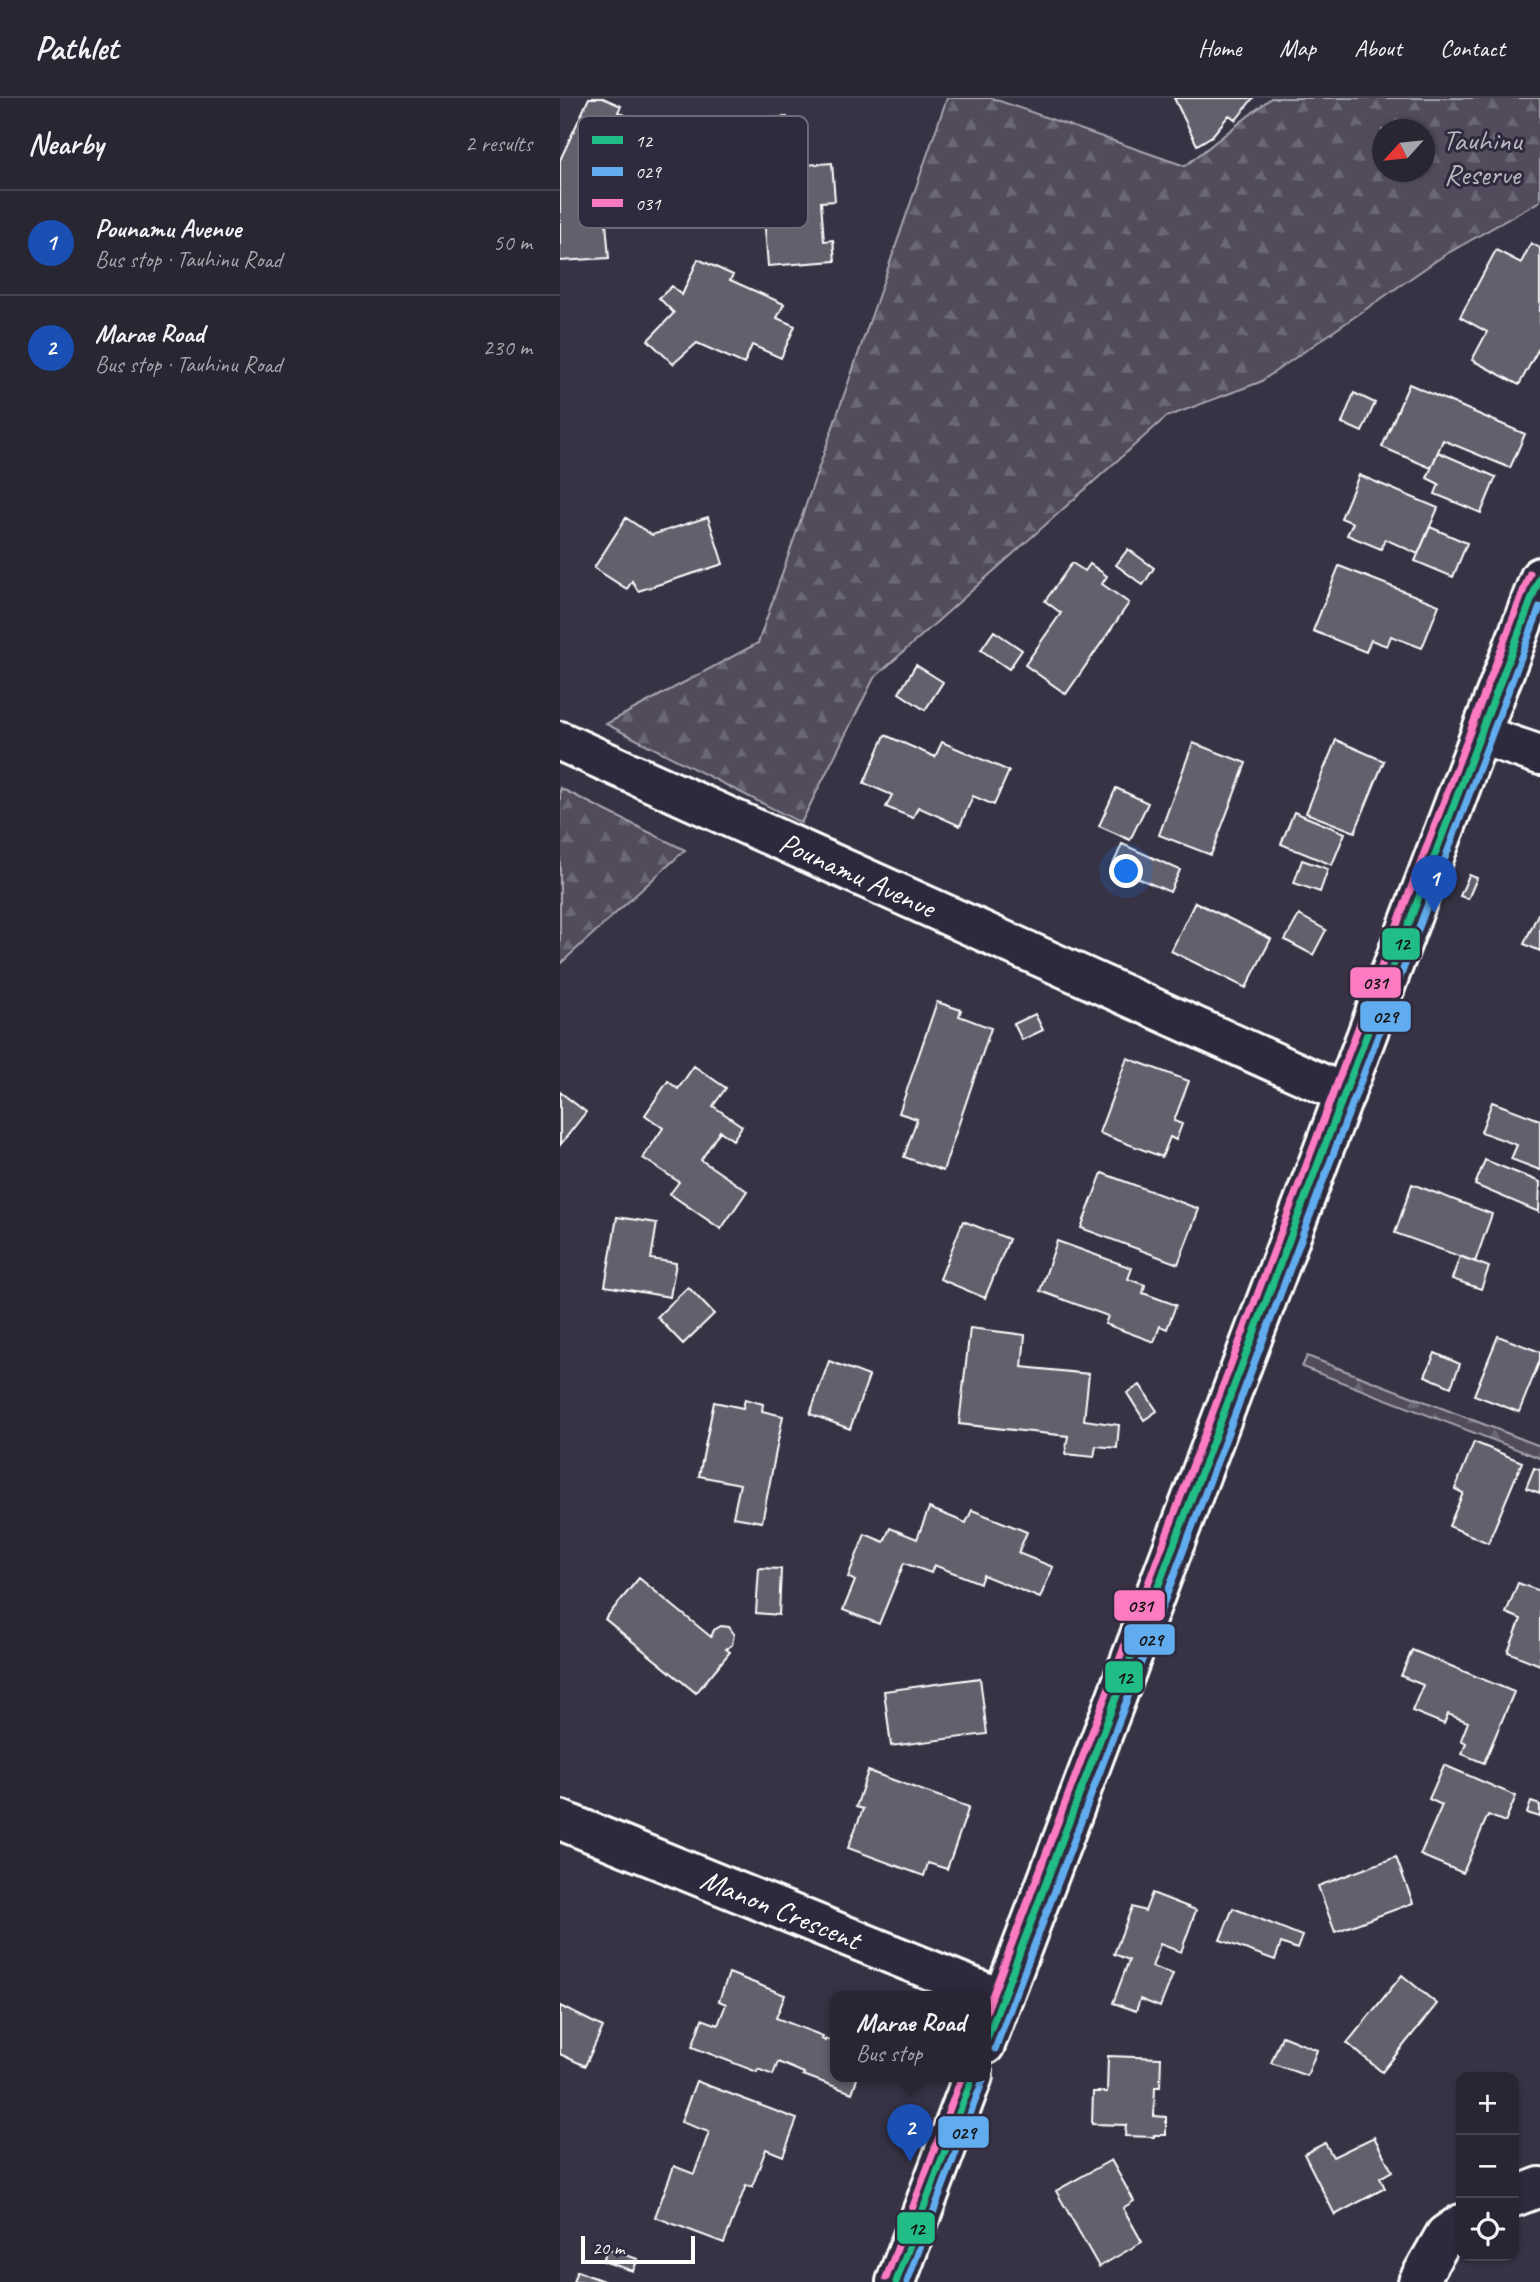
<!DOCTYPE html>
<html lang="en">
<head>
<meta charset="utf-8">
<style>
	:root { --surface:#292634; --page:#312e3c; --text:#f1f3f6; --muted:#a5a5ac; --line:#45434f; --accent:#ff9aa2 }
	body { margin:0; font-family:Caveat,sans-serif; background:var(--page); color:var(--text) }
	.controls { position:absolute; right:21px; bottom:21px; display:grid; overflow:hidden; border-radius:14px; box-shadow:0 2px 5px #0004 }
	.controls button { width:63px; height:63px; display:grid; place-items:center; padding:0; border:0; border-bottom:2px solid var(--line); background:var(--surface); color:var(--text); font:35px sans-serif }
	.compass { position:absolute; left:812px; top:21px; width:63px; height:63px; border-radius:50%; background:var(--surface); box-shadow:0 2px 5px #0004; rotate:243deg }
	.scale { position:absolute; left:21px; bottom:18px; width:114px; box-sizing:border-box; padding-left:7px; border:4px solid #fff; border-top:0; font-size:19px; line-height:24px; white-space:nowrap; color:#fff; -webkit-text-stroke:5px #2f2a3d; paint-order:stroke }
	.you { position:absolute; left:567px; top:774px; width:24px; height:24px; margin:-18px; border:5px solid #fff; border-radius:50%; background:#1a73e8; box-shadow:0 0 0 10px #1a73e833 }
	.badge { display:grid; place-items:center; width:46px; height:46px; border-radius:50%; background:var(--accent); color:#fff; font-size:23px; font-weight:700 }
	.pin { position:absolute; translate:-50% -58px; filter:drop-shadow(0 2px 4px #0008) }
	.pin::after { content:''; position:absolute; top:37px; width:24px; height:21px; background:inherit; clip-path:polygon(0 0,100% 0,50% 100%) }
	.popup { position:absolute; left:270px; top:1893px; width:161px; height:91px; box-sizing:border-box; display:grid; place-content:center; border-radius:14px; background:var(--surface); filter:drop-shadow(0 2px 5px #0005); font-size:23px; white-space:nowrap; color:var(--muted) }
	.popup b { font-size:26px; color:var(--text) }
	.popup::after { content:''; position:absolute; left:50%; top:100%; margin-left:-14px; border:14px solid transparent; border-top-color:var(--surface) }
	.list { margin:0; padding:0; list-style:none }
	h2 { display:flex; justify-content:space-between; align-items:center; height:91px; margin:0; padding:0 28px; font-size:30px }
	h2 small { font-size:23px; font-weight:400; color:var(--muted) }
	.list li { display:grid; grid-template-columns:46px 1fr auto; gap:21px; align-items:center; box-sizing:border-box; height:105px; padding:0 28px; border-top:2px solid var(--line) }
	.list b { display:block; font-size:26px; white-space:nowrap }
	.list p { margin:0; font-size:23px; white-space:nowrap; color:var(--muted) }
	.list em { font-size:23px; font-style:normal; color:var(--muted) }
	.icon { flex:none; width:38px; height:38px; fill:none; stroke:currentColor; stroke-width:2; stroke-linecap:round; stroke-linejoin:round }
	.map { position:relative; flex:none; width:980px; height:2184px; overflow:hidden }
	header { display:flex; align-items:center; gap:42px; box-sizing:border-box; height:98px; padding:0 35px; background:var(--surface); border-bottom:2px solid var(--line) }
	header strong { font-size:33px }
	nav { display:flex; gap:38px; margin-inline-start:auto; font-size:24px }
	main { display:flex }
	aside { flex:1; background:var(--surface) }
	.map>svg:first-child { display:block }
	.forest { fill:url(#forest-firs); stroke:#a8a6ae; stroke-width:2; fill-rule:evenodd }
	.building { fill:#635f6d; stroke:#fff; stroke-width:2 }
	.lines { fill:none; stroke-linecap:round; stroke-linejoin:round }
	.minor-casing { stroke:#fff; stroke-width:44 }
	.minor { stroke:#2f2a3d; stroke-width:38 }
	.bus-1-casing { stroke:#2f2a3d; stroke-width:12 }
	.bus-2-casing { stroke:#2f2a3d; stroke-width:12 }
	.bus-3-casing { stroke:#2f2a3d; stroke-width:12 }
	.bus-1 { stroke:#20bd86; stroke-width:7 }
	.bus-2 { stroke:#60acee; stroke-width:7 }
	.bus-3 { stroke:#fe7ac1; stroke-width:7 }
	.labels { text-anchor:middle; stroke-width:6; stroke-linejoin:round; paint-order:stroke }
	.park-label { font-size:30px; fill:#b9b7be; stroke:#2f2a3d }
	.street-label { font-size:30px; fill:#fff; stroke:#2f2a3d }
	.key { fill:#2f2a3d; stroke:#6d6a77; stroke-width:2 }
	.key-label { font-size:19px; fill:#fff }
	.line-badge { stroke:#2f2a3d; stroke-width:2.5 }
	.pale-badge-label { font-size:19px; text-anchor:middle; font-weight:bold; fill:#111 }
</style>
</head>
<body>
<header>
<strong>Pathlet</strong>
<nav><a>Home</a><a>Map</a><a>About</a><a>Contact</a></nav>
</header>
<main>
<aside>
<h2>Nearby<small>2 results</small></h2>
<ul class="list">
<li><span class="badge" style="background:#1a4fb4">1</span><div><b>Pounamu Avenue</b><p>Bus stop · Tauhinu Road</p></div><em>50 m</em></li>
<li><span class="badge" style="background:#1a4fb4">2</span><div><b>Marae Road</b><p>Bus stop · Tauhinu Road</p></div><em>230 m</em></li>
</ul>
</aside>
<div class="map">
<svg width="980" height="2184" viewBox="0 0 980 2184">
	<defs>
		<pattern id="forest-firs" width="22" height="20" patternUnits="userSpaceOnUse" patternTransform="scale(1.75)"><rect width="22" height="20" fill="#514c5c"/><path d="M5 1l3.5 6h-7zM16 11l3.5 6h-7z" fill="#6b6774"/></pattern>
	</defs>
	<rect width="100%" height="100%" fill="#373345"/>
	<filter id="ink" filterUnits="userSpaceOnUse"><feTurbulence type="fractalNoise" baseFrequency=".0143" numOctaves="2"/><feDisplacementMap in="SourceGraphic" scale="14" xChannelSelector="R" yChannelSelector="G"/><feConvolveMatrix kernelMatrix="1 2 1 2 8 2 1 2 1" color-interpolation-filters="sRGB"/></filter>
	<g filter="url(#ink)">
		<path class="forest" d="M387,0H431L625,68L711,0H980V103L883,158L700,284L606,319L314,580L241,725L46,626L198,545ZM822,32H864V74H822Z
			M0,690L125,752L0,866Z
			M747,1258L980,1348V1360L742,1269Z"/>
		<path class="building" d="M29,0H43L61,8L58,14L79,23L44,101L49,160L0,163V62Z
			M614,0H693L676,22L669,17L652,38L637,47Z
			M227,19L231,68L272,65L275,103L261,104L264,143L273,142L275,163L208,168L204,118L193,119L185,22Z
			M971,145L980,150V248L959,287L912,262L927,234L900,219L936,152L961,165Z
			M138,161L173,177L170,182L224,206L217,220L235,228L221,260L192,247L184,266L137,245L113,266L88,242L114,215L99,200L112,188L122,197Z
			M849,286L965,336L950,370L883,342L871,370L822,349Z
			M794,295L815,305L802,334L782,325Z
			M878,354L936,379L921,415L875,396L879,386L867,380Z
			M799,377L878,410L858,456L825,441L821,451L787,437L793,425L781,420Z
			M148,419L163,466L78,493L72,483L67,491L34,470L66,420L92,437Z
			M870,429L907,445L893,479L855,463Z
			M568,451L594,470L583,487L556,467Z
			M512,465L525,473L530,466L547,478L542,486L569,505L506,596L465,567L501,515L485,503Z
			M779,468L879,507L862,550L831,538L827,548L811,542L806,554L753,533Z
			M434,533L462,552L449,571L421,552Z
			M356,567L383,584L365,612L339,595Z
			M325,637L375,659L382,644L449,673L434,707L413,698L400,728L358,709L353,720L326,709L332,697L304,685Z
			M776,642L824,663L795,734L746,715Z
			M633,645L686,665L651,757L599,737Z
			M556,690L588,705L570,742L539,728Z
			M734,714L785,735L772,767L721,746Z
			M562,746L620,772L610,794L552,769Z
			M742,762L768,771L760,794L734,785Z
			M909,777L917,780L908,801L900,798Z
			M635,804L711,841L686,890L611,853Z
			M978,816H980V853L964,846Z
			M739,817L766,832L753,857L725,842Z
			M377,904L401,912L399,918L431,930L383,1073L344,1059L357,1021L339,1015Z
			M475,916L483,932L462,942L454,926Z
			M567,960L629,983L614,1023L622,1026L616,1042L610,1039L602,1059L539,1035Z
			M134,968L166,990L153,1008L182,1028L173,1042L160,1033L141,1062L187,1093L161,1131L110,1096L119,1084L83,1060L103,1030L85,1017L108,983L118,991Z
			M0,994L26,1014L0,1047Z
			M932,1004L980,1022V1072L951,1061L957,1047L921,1034Z
			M925,1062L980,1084L979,1114L915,1087Z
			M542,1075L639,1111L618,1166L521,1130Z
			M852,1086L932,1116L915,1164L835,1135Z
			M57,1119L97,1125L91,1161L116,1165L110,1199L45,1188Z
			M403,1123L449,1141L425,1200L380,1181Z
			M497,1143L572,1170L568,1181L585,1187L583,1195L616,1207L607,1231L600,1228L594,1244L545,1226L548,1218L480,1193Z
			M900,1158L929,1169L921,1191L892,1181Z
			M128,1189L154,1216L123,1246L97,1219Z
			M410,1230L465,1237L462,1269L529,1276L524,1322L559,1327L557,1350L536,1348L534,1359L505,1356L508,1338L399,1326Z
			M938,1238L980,1254V1262L959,1314L914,1297Z
			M875,1255L900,1266L891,1289L865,1278Z
			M269,1263L309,1278L290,1331L250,1316Z
			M580,1287L597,1313L584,1322L567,1295Z
			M185,1301L203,1306L202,1313L223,1318L202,1424L173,1419L180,1386L139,1378L154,1304L183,1310Z
			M914,1344L962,1364L928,1445L889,1428L903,1395L895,1391Z
			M974,1370L980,1372V1395L966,1390Z
			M369,1410L406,1425L412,1412L467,1434L458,1455L493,1469L480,1500L423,1477L420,1485L374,1467L371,1475L344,1465L319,1526L283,1512L295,1483L288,1479L305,1436L324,1444L330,1430L357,1441Z
			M199,1470L221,1471L219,1517L196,1515Z
			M79,1480L151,1539L154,1532L161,1528L169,1529L174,1536L172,1547L166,1551L170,1554L136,1595L45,1521Z
			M958,1485L980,1493V1567L948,1554L961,1521L946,1515Z
			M852,1552L954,1594L924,1665L902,1656L906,1645L901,1642L908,1624L888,1616L884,1626L852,1613L863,1587L841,1578Z
			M420,1580L427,1636L331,1648L324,1593Z
			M884,1667L956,1698L945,1724L928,1717L903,1775L860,1757L882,1707L869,1701Z
			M308,1673L409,1709L387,1771L368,1765L364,1778L288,1750L303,1711L296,1709Z
			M971,1704L980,1707V1719L967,1715Z
			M836,1759L853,1805L775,1834L758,1788Z
			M592,1795L636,1812L621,1854L600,1846L592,1869L613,1876L600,1909L580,1901L576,1913L553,1905L569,1862L554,1856L572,1809L585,1813Z
			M673,1810L742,1838L737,1851L721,1845L715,1862L660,1842Z
			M169,1875L225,1897L216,1920L263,1938L262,1941L265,1943L266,1941L275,1944V1978H298L292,1995L243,1977L244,1975L218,1964L213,1977L198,1971L197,1974L132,1949L142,1921L158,1927L166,1906L159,1903Z
			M842,1877L877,1906L822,1974L787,1945Z
			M0,1908L43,1929L25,1968L0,1956Z
			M722,1938L757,1952L747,1978L711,1965Z
			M548,1958L601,1960L600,1989H595L594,2018L606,2019V2037H594V2039L565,2038L566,2027L532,2026L533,1994H547Z
			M136,1983L237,2021L223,2058L206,2051L192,2089L186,2087L164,2145L95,2119L114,2068L134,2076L149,2034L121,2024Z
			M814,2039L832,2073L820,2080L825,2090L775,2117L744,2056L765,2045L773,2059Z
			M551,2062L574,2103L563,2110L582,2144L539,2169L496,2093Z
			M47,2151L78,2161L73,2173L43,2163Z
			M17,2173L46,2184H13Z"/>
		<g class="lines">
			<defs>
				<g id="minor">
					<path d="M921,637L980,657"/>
					<path id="s1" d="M0,643L785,996"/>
					<path id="s2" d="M0,1722L442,1901"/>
					<path d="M425,1947L980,479"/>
					<path d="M954,2099L980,2089"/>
					<path d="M336,2184L413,1978"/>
					<path d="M858,2184L885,2137L901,2126"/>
				</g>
			</defs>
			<use href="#minor" class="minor-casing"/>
			<use href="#minor" class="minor"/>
			<defs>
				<path id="bus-1" d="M425,1946L980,479
					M336,2184L413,1978"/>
				<path id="bus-2" d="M435,1951L980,509
					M347,2184L423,1982"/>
				<path id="bus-3" d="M425,1917L970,475
					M326,2180L402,1978"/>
			</defs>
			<use href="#bus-1" class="bus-1-casing"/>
			<use href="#bus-2" class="bus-2-casing"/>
			<use href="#bus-3" class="bus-3-casing"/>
			<use href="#bus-1" class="bus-1"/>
			<use href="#bus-2" class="bus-2"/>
			<use href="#bus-3" class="bus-3"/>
		</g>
	</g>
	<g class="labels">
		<g class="park-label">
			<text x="922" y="52">Tauhinu<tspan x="922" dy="34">Reserve</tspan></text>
		</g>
		<g class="street-label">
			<text dy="10" stroke="none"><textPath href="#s1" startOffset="326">Pounamu Avenue</textPath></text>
			<text dy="10" stroke="none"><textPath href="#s2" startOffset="238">Manon Crescent</textPath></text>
		</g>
	</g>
	<rect x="18" y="18" width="230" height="112" rx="10" class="key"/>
	<rect x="32" y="38" width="31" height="8" fill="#20bd86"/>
	<rect x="32" y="69" width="31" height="9" fill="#60acee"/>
	<rect x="32" y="101" width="31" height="8" fill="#fe7ac1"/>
	<g class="key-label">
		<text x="75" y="49">12</text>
		<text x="75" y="80">029</text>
		<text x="75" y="112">031</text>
	</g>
	<g class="line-badge">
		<rect x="821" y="829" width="40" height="34" rx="7" fill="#20bd86"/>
		<rect x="789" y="868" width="53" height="33" rx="7" fill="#fe7ac1"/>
		<rect x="799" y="902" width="53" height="33" rx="7" fill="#60acee"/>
		<rect x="553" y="1491" width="53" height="33" rx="7" fill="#fe7ac1"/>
		<rect x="563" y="1525" width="53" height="33" rx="7" fill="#60acee"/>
		<rect x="544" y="1562" width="40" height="34" rx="7" fill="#20bd86"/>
		<rect x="377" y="2017" width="53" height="34" rx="7" fill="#60acee"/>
		<rect x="336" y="2113" width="40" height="34" rx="7" fill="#20bd86"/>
	</g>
	<g class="pale-badge-label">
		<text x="841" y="852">12</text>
		<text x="815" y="891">031</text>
		<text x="825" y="925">029</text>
		<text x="580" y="1514">031</text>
		<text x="590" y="1548">029</text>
		<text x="564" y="1586">12</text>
		<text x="403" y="2041">029</text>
		<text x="356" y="2137">12</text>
	</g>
</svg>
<div class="controls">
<button>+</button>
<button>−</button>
<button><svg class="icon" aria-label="locate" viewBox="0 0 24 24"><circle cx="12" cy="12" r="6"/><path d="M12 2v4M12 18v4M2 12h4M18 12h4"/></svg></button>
</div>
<svg class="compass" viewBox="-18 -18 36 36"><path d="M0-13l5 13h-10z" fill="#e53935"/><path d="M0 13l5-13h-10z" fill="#a5a5ac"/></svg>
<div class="scale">20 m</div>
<div class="you"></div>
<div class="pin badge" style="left:874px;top:815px;background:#1a4fb4">1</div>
<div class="pin badge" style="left:350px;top:2064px;background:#1a4fb4">2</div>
<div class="popup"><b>Marae Road</b>Bus stop</div>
</div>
</main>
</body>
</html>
